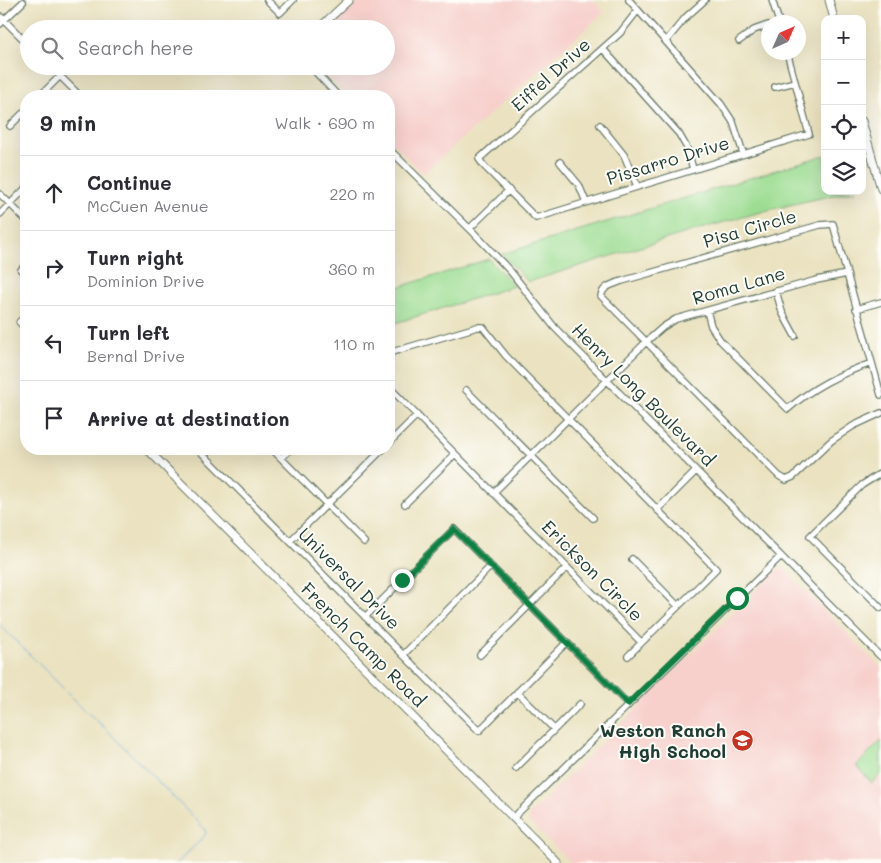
<!DOCTYPE html>
<html lang="en">
<head>
<meta charset="utf-8">
<style>
	:root { --surface:#fff; --page:#f2f2f3; --text:#2b2b33; --muted:#7c7c81; --line:#e1e1e2 }
	body { margin:0; font-family:Mali,sans-serif; background:var(--page); color:var(--text) }
	.controls { position:absolute; right:15px; top:15px; display:grid; overflow:hidden; border-radius:10px; box-shadow:0 5px 20px #0002 }
	.controls button { width:45px; height:45px; display:grid; place-items:center; padding:0; border:0; border-bottom:1px solid var(--line); background:var(--surface); color:var(--text); font:25px sans-serif }
	.compass { position:absolute; left:761px; top:15px; width:45px; height:45px; border-radius:50%; background:var(--surface); box-shadow:0 5px 20px #0002; rotate:45deg }
	.stop { position:absolute; width:15px; height:15px; margin:-11px; border:4px solid #0b8043; border-radius:50%; background:#fff }
	.stop.end { background:#0b8043; border-color:#fff; box-shadow:0 1px 5px #0008 }
	.list { margin:0; padding:0; list-style:none }
	h2 { display:flex; justify-content:space-between; align-items:center; height:65px; margin:0; padding:0 20px; font-size:21px }
	h2 small { font-size:16px; font-weight:400; color:var(--muted) }
	.list li { display:grid; grid-template-columns:32px 1fr auto; gap:15px; align-items:center; box-sizing:border-box; height:75px; padding:0 20px; border-top:1px solid var(--line) }
	.list b { display:block; font-size:19px; white-space:nowrap }
	.list p { margin:0; font-size:16px; white-space:nowrap; color:var(--muted) }
	.list em { font-size:16px; font-style:normal; color:var(--muted) }
	.icon { flex:none; width:28px; height:28px; fill:none; stroke:currentColor; stroke-width:2; stroke-linecap:round; stroke-linejoin:round }
	.map { position:relative; flex:none; width:881px; height:863px; overflow:hidden }
	.search { position:absolute; background:var(--surface); box-shadow:0 5px 20px #0002; left:20px; top:20px; width:375px; height:55px; display:flex; align-items:center; gap:12px; box-sizing:border-box; padding:0 18px; border-radius:28px; color:var(--muted); font-size:19px }
	.panel { position:absolute; background:var(--surface); box-shadow:0 5px 20px #0002; left:20px; top:90px; width:375px; height:365px; border-radius:20px }
	.map>svg:first-child { display:block }
	.built { fill:#f7d0cc }
	.green { fill:#9ddd93; stroke:#5e8d64 }
	.lines { fill:none; stroke-linecap:round; stroke-linejoin:round }
	.stream { stroke:#65addc; stroke-width:1 }
	.minor-casing { stroke:#667765; stroke-width:8 }
	.tertiary-casing { stroke:#667765; stroke-width:9 }
	.minor { stroke:#fff; stroke-width:5.5 }
	.tertiary { stroke:#fff; stroke-width:7 }
	.route { stroke:#0b8043; stroke-width:6 }
	.labels { text-anchor:middle; stroke-width:4; stroke-linejoin:round; paint-order:stroke }
	.street-label { font-size:18px; fill:#1f3d34; stroke:#fdfcf7 }
	.poi-label { font-size:18px; font-weight:bold; fill:#1f3d34; stroke:#fdfcf7; text-anchor:end }
</style>
</head>
<body>
<div class="map">
<svg width="881" height="863" viewBox="0 0 881 863">
	<rect width="100%" height="100%" fill="#fdfcf7"/>
	<filter id="ink" filterUnits="userSpaceOnUse"><feTurbulence type="fractalNoise" baseFrequency=".02" numOctaves="2"/><feDisplacementMap in="SourceGraphic" scale="10" xChannelSelector="R" yChannelSelector="G"/><feConvolveMatrix kernelMatrix="1 2 1 2 8 2 1 2 1" color-interpolation-filters="sRGB"/></filter>
	<filter id="wash" filterUnits="userSpaceOnUse"><feTurbulence type="fractalNoise" baseFrequency=".0096" numOctaves="4" result="noise"/><feDisplacementMap in="SourceGraphic" scale="20" xChannelSelector="R" yChannelSelector="G"/><feGaussianBlur stdDeviation="1.12" result="paint"/><feColorMatrix in="noise" values="0 0 0 0 0 0 0 0 0 0 0 0 0 0 0 0 0 1.4 0 .05"/><feComposite in="paint" operator="in"/></filter>
	<g filter="url(#wash)">
		<rect width="100%" height="100%" fill="#eae2c0"/>
		<path class="built" d="M360,0H593L604,12L423,174L389,139V96H347L318,66H386V29H329Z
			M777,569H784L881,668V863H571L529,821V815Z"/>
		<path class="green" d="M825,155V191H856C745,211 636,249 528,282L502,254Z
			M489,259L514,286L389,325V290Z
			M881,741V774L872,783L856,766Z"/>
		<g class="lines">
			<path class="stream" d="M0,625L88,713L105,728L204,828L206,833L203,838L177,863"/>
		</g>
	</g>
	<g filter="url(#ink)">
		<g class="lines">
			<defs>
				<path id="minor" d="M267,0L280,13L293,0
					M629,0L721,104L733,122L743,153
					M772,0L779,22
					M638,10L620,33L479,159L484,166L536,218L809,134L787,52
					M0,16L29,45
					M0,24L23,2
					M666,41L686,17L705,0
					M739,41L754,30L768,25
					M603,49L679,134L687,148L693,169
					M50,66L80,96
					M310,66L338,96
					M775,87L795,82
					M40,96L60,76
					M600,125L624,155L637,186
					M10,126L26,110
					M389,149L474,233L511,272L555,328L881,657
					M560,162L579,185L586,202
					M0,194L26,220
					M0,214L26,188
					M470,228L509,190
					M21,270L26,264
					M776,291L782,312L795,336
					M856,309L881,302
					M707,311L711,326L720,340L788,409C813,387 841,373 872,363
					M20,322L26,315
					M389,353L477,327H483L506,356L716,569L628,656
					M389,387L641,642
					M466,390L593,518
					M881,395L833,224L820,225L774,238L622,281C614,284 603,286 601,296L779,476L786,480L793,477L831,441L853,426L881,413
					M389,443L417,415
					M198,449L479,731L567,642
					M272,449L364,542
					M281,458L291,449
					M881,473L862,485L810,536L881,608
					M493,493L647,341L663,327L676,319L817,280L847,274
					M405,504L455,454
					M657,510L696,471
					M290,541L383,449
					M632,559L678,606
					M365,617L454,529L628,704
					M403,655L491,566
					M480,655L567,567
					M517,692L554,729
					M516,768L580,704
					M513,818L781,556"/>
				<path id="tertiary" d="M829,0L834,19
					M318,29L349,0
					M862,121L881,189
					M20,322L26,328
					M147,449L558,863"/>
			</defs>
			<use href="#minor" class="minor-casing"/>
			<use href="#tertiary" class="tertiary-casing"/>
			<use href="#minor" class="minor"/>
			<use href="#tertiary" class="tertiary"/>
		</g>
	</g>
	<g class="lines" filter="url(#ink)">
		<path class="route" d="M402,580L454,529L628,704L737,598"/>
	</g>
	<defs>
		<symbol id="school-disc" viewBox="-11 -11 22 22"><circle r="9.5" fill="#c8321e" stroke="#fdfcf7"/><path d="M0-5L7-2L0 1L-7-2ZM-4 1L0 2.5L4 1V4Q0 6-4 4Z" fill="#fff"/></symbol>
	</defs>
	<g fill-rule="evenodd">
		<use href="#school-disc" x="730" y="728" width="25" height="25"/>
	</g>
	<g class="labels">
		<g class="street-label">
			<text transform="translate(551 75) rotate(-42)" y="6">Eiffel Drive</text>
			<text transform="translate(668 161) rotate(-17)" y="6">Pissarro Drive</text>
			<text transform="translate(750 229) rotate(-16)" y="6">Pisa Circle</text>
			<text transform="translate(739 286) rotate(-16)" y="6">Roma Lane</text>
			<text transform="translate(643 395) rotate(45)" y="6">Henry Long Boulevard</text>
			<text transform="translate(592 571) rotate(45)" y="6">Erickson Circle</text>
			<text transform="translate(349 579) rotate(45)" y="6">Universal Drive</text>
			<text transform="translate(363 645) rotate(45)" y="6">French Camp Road</text>
		</g>
		<g class="poi-label">
			<text x="726" y="737">Weston Ranch<tspan x="726" dy="21">High School</tspan></text>
		</g>
	</g>
</svg>
<div class="controls">
<button>+</button>
<button>−</button>
<button><svg class="icon" aria-label="locate" viewBox="0 0 24 24"><circle cx="12" cy="12" r="6"/><path d="M12 2v4M12 18v4M2 12h4M18 12h4"/></svg></button>
<button><svg class="icon" aria-label="layers" viewBox="0 0 24 24"><path d="M12 4l9 5-9 5-9-5zM3 14l9 5 9-5"/></svg></button>
</div>
<svg class="compass" viewBox="-18 -18 36 36"><path d="M0-13l5 13h-10z" fill="#e53935"/><path d="M0 13l5-13h-10z" fill="#7c7c81"/></svg>
<div class="stop" style="left:737px;top:598px"></div>
<div class="stop end" style="left:402px;top:580px"></div>
<div class="search"><svg class="icon" aria-label="search" viewBox="0 0 24 24"><circle cx="10" cy="10" r="6"/><path d="M15 15l6 6"/></svg>Search here</div>
<section class="panel">
<h2>9 min<small>Walk · 690 m</small></h2>
<ul class="list">
<li><svg class="icon" aria-label="ahead" viewBox="0 0 24 24"><path d="M12 20V5M6 11l6-6 6 6"/></svg><div><b>Continue</b><p>McCuen Avenue</p></div><em>220 m</em></li>
<li><svg class="icon" aria-label="right" viewBox="0 0 24 24"><path d="M7 20v-9h11M14 6l5 5-5 5"/></svg><div><b>Turn right</b><p>Dominion Drive</p></div><em>360 m</em></li>
<li><svg class="icon" aria-label="left" viewBox="0 0 24 24"><path d="M17 20v-9H6M10 6l-5 5 5 5"/></svg><div><b>Turn left</b><p>Bernal Drive</p></div><em>110 m</em></li>
<li><svg class="icon" aria-label="arrive" viewBox="0 0 24 24"><path d="M6 21V4h12l-3 4 3 4H6"/></svg><div><b>Arrive at destination</b></div></li>
</ul>
</section>
</div>
</body>
</html>
